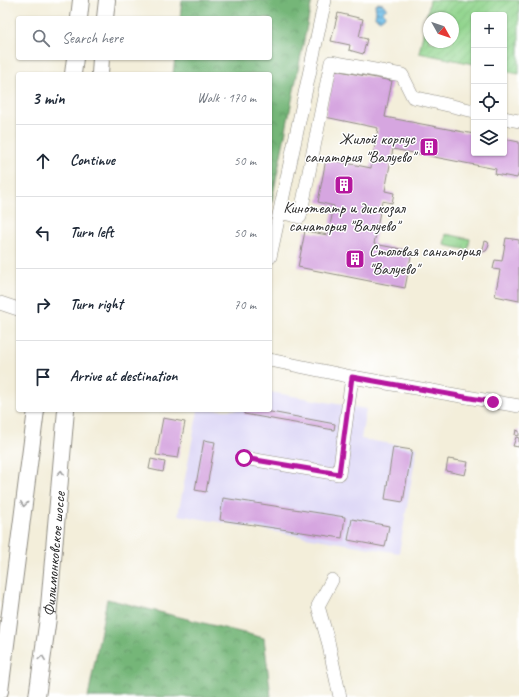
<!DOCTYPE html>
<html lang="en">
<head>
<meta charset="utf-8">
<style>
	:root { --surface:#fff; --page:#f2f2f3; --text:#1f2937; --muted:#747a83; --line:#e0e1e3 }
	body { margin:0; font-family:Caveat,sans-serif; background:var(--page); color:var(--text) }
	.controls { position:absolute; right:12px; top:12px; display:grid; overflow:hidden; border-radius:4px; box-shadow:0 1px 3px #0004 }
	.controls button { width:36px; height:36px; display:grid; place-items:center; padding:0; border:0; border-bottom:1px solid var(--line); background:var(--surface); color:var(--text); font:20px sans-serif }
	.compass { position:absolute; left:423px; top:12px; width:36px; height:36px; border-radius:50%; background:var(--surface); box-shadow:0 1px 3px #0004; rotate:130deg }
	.stop { position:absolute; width:12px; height:12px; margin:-9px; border:3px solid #b5179e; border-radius:50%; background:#fff }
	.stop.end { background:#b5179e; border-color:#fff; box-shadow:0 1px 4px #0008 }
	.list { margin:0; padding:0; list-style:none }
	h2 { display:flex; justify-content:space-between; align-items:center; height:52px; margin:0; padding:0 16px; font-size:17px }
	h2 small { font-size:13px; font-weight:400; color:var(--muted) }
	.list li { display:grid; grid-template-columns:26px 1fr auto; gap:12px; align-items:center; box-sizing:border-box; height:72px; padding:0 16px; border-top:1px solid var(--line) }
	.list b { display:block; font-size:15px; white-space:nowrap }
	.list em { font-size:13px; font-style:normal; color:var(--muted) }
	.icon { flex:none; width:22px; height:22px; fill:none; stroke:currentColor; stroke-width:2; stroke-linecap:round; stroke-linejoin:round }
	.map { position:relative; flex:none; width:519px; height:697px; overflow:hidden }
	.search { position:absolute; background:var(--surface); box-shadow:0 1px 3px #0004; left:16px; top:16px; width:256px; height:44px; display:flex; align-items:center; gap:10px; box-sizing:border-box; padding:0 14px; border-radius:4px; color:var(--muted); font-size:15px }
	.panel { position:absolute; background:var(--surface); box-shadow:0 1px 3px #0004; left:16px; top:72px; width:256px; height:340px; border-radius:4px }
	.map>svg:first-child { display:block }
	.built { fill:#dcd6f6 }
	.grass { fill:url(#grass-tufts); stroke:#5e805c }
	.forest { fill:url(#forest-crowns); stroke:#507052 }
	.garden { fill:url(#garden-furrows); stroke:#5e805c; fill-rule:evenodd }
	.water { fill:url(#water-rules); stroke:#4c748a }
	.building { fill:#d6a6e0 }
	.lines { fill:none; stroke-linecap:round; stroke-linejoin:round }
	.minor-casing { stroke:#8f8c82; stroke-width:14 }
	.major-casing { stroke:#8f8c82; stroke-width:18 }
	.minor { stroke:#fff; stroke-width:13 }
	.major { stroke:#fff; stroke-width:16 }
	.oneway { stroke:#a0a0a0 }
	.route { stroke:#b5179e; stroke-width:5 }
	.labels { text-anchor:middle; stroke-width:3; stroke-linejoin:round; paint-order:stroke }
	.poi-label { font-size:16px; fill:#2b2b2b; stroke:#fff; text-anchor:end }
	.street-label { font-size:16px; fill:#2b2b2b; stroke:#fff }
</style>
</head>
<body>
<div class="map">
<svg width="519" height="697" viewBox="0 0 519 697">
	<defs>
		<pattern id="grass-tufts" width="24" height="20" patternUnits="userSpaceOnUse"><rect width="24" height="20" fill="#91d48d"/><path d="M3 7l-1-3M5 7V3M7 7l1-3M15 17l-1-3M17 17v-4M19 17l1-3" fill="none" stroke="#7db67a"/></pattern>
		<pattern id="forest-crowns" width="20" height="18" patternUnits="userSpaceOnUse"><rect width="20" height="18" fill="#74b678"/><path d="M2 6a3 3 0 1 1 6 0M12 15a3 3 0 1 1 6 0" fill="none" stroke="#5f9463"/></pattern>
		<pattern id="garden-furrows" width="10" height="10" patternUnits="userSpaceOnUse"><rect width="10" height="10" fill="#91d48d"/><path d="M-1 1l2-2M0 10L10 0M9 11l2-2" fill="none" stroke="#7db67a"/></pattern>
		<pattern id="water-rules" width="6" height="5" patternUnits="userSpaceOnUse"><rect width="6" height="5" fill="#6dbde8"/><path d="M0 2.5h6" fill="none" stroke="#5a9abc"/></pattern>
	</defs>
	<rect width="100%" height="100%" fill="#fff"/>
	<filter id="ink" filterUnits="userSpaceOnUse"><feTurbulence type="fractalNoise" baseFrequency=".025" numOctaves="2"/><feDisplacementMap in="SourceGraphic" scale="8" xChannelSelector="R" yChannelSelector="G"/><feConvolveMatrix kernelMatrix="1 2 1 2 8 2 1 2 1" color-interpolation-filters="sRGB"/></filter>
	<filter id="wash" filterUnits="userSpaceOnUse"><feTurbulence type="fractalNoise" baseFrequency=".012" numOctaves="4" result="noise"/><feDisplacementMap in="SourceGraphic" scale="16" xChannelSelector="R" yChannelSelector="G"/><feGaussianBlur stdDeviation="0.9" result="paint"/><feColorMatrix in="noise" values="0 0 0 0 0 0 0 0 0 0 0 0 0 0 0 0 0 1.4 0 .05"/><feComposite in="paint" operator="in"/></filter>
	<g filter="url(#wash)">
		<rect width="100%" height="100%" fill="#f3eeda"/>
		<path class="built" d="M270,392L366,409L361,439L417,448L399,553L178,515L198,410H270Z"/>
		<path class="grass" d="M446,234L470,239L468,250L444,245Z"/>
		<path class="forest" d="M182,0H312L270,210V74H173L175,58H270V18H180Z
			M107,599L264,638L271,697H88Z"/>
		<path class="garden" d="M430,0H519V74L504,71V15H474V64L419,53ZM429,18H453V42H429Z"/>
		<path class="water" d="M378,3L383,4L387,9L383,11L385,16L380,20L375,17L376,11L375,6Z"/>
		<g id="blocks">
			<path class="building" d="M338,13L363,19L359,37L367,39L363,54L349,50L350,45L331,41Z
				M334,70L392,81L385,117L474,134V153H504V139L519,142V172L517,178L495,174L496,169L393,149L385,191L394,193L392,203L382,201L374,244L412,251L405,288L298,267L305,231L328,235L334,206L318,202L326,159L371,168L378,128L325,117Z
				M506,238L519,240V301L495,296L500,270L493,269L495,260L502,261Z
				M485,241L488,242L489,245L488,248L486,251L482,252Z
				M244,410H260L335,424L334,430L244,414Z
				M163,418L185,422L178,458L156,455Z
				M516,430L519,431V436L515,435Z
				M516,437L519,438V447L513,446Z
				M204,440L215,442L206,492L195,490Z
				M393,447L412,450L403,502L385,499Z
				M151,459L165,462L163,472L149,469Z
				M448,459L468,462L465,475L446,471Z
				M223,498L345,517L342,538L220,520Z
				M352,519L389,526L385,547L348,540Z"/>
		</g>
	</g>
	<g filter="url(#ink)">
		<use href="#blocks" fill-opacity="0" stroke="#8f8c82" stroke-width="1"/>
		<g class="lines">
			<defs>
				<path id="minor" d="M504,118L519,121
					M280,212L300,217L331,62L402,75L413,97L474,111
					M270,257L325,0
					M0,303L18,309
					M270,360L352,377L519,406
					M244,458L339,474L352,377
					M332,580L318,606L328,641L340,697"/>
				<g id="major">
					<path d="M79,18L81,0"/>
					<path d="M105,18L107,0"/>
					<path d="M73,74L75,58"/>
					<path d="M100,74L101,58"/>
					<path d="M0,691L36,410"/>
					<path id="s1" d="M37,697L48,618L66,410"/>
				</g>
			</defs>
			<use href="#minor" class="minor-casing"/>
			<use href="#major" class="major-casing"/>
			<use href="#minor" class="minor"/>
			<use href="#major" class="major"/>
		</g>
		<defs><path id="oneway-chevron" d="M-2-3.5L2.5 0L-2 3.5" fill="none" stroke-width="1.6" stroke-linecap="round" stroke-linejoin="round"/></defs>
		<g class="oneway">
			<use href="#oneway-chevron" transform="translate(61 473) rotate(-85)"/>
			<use href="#oneway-chevron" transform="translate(24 504) rotate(97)"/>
			<use href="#oneway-chevron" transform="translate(42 658) rotate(-82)"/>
		</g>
	</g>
	<g class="lines" filter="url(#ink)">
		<path class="route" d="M244,458L339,474L352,377L493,402"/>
	</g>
	<defs>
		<symbol id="building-square" viewBox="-11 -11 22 22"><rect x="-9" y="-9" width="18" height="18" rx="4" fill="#b5179e" stroke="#fff"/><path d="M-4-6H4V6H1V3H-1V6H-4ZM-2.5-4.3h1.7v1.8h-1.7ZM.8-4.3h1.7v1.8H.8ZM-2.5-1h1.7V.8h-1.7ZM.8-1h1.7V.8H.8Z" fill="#fff"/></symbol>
	</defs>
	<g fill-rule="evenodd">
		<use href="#building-square" x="418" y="136" width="22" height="22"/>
		<use href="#building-square" x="333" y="174" width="22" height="22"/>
		<use href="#building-square" x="344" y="248" width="22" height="22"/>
	</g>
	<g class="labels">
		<g class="poi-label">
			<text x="415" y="144">Жилой корпус<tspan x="415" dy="18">санатория "Валуево"</tspan></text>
			<text x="344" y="213" text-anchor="middle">Кинотеатр и дискозал<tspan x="344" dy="18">санатория "Валуево"</tspan></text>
			<text x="369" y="256" text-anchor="start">Столовая санатория<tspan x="369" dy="18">"Валуево"</tspan></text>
		</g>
		<g class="street-label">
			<text dy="6" stroke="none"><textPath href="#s1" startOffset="144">Филимонковское шоссе</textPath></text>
		</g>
	</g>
</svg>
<div class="controls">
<button>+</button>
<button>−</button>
<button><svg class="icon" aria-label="locate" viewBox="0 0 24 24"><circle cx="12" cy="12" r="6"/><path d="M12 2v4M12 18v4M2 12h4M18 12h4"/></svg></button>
<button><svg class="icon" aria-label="layers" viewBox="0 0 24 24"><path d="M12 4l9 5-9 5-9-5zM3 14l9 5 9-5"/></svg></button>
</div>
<svg class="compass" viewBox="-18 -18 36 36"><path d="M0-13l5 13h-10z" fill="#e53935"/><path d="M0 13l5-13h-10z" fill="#747a83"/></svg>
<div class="stop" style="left:244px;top:458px"></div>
<div class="stop end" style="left:493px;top:402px"></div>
<div class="search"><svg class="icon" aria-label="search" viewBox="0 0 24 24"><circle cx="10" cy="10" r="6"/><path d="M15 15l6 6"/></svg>Search here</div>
<section class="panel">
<h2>3 min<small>Walk · 170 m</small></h2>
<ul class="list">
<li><svg class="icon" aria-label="ahead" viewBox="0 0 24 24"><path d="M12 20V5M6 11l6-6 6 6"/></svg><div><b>Continue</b></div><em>50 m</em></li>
<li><svg class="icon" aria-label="left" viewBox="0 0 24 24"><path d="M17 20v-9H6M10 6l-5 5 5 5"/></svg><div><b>Turn left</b></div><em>50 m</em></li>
<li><svg class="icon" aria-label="right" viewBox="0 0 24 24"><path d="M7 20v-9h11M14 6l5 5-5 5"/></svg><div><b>Turn right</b></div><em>70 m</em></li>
<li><svg class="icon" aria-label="arrive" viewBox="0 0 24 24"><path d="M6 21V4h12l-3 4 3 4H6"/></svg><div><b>Arrive at destination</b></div></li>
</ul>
</section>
</div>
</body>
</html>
